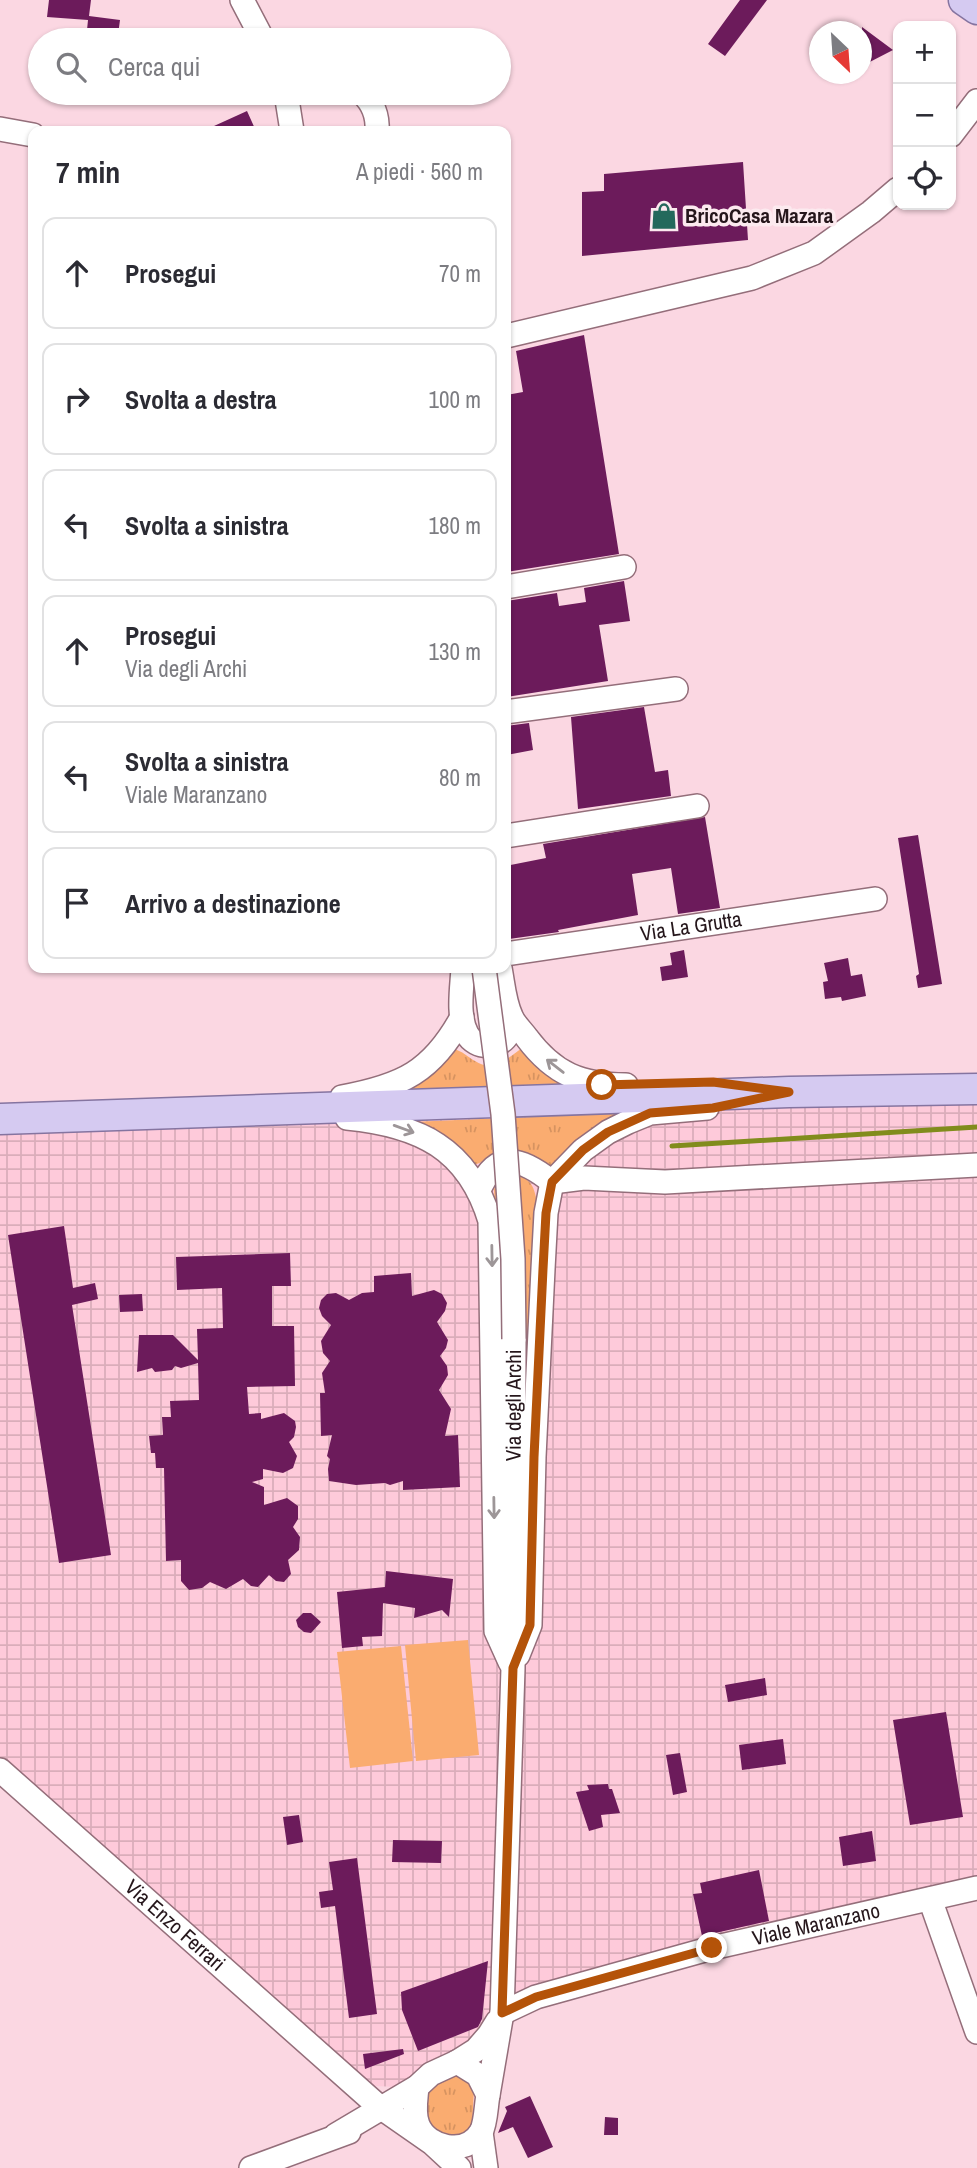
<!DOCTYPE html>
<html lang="it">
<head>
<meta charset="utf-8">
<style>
	:root { --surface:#fff; --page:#f7f7f7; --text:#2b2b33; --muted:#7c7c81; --line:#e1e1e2 }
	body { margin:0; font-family:"Archivo Narrow",sans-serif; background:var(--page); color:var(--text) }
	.controls { position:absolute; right:21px; top:21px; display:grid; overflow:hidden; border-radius:14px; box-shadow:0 2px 5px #0004 }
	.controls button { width:63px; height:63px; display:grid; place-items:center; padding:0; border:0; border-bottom:2px solid var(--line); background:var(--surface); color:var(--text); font:35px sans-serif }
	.compass { position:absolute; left:809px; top:21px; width:63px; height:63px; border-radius:50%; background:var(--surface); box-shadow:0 2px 5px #0004; rotate:155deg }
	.stop { position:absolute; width:21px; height:21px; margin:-16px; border:5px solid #b45309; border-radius:50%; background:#fff }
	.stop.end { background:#b45309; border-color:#fff; box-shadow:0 2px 7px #0008 }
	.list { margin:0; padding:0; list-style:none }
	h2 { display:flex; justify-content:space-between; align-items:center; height:91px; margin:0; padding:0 28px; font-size:30px }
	h2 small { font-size:23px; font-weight:400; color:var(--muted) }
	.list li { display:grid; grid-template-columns:46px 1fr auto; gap:21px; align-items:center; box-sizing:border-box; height:112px; margin:0 14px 14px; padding:0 14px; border:2px solid var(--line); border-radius:14px }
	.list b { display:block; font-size:26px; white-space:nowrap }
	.list p { margin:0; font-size:23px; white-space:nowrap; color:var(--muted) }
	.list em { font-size:23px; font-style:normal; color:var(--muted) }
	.icon { flex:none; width:38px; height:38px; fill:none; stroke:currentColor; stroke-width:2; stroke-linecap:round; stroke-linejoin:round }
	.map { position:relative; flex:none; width:977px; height:2168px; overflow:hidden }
	.search { position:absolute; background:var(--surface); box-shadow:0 2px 5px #0004; left:28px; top:28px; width:483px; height:77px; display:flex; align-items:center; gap:18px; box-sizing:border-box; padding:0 24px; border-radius:38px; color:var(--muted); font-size:26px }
	.panel { position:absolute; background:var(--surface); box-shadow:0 2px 5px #0004; left:28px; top:126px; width:483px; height:847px; border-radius:14px }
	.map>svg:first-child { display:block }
	.industrial { fill:url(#industrial-grid) }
	.grass { fill:url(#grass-tufts) }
	.garden { fill:#faac70 }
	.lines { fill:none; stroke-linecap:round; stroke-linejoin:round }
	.stream { stroke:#818c1c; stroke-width:5 }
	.building { fill:#6c1b5b }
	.minor-casing { stroke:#946e7a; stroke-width:26 }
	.major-casing { stroke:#8574a0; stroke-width:33 }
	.minor { stroke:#fff; stroke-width:23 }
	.major { stroke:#d5caf1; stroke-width:30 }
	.minor-bridge-casing { stroke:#946e7a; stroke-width:26; stroke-linecap:butt }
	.minor-bridge { stroke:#fff; stroke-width:23 }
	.oneway { stroke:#9d9698 }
	.route { stroke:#b45309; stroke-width:9 }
	.labels { text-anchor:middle; stroke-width:7; stroke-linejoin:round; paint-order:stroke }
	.poi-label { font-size:21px; font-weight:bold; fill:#25161b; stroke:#fceaef; text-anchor:start }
	.street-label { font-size:21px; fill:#25161b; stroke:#fceaef }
</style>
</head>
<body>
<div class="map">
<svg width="977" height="2168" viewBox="0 0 977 2168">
	<defs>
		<pattern id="industrial-grid" width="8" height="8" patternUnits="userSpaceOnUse" patternTransform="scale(1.75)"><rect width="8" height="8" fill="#fecada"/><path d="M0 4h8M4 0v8" fill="none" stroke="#daadba"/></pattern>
		<pattern id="grass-tufts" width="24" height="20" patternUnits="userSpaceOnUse" patternTransform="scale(1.75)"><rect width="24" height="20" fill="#faac70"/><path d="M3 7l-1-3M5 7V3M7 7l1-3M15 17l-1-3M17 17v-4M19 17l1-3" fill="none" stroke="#d69360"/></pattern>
	</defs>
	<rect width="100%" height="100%" fill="#fbd7e2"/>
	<path class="industrial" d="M977,1089V1888L536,1997L489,2035L396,2087L376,2086L350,2081L0,1770V1119Z"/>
	<path class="grass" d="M522,1048L578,1085L401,1093L427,1079L454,1049C462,1051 468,1057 475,1061C493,1073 507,1059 522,1048Z
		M624,1113L552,1170C536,1156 517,1143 494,1154C487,1158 482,1163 474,1165L411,1122Z
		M513,1176C531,1176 535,1188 537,1204L530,1458L498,1269L494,1189L500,1179Z
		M457,2075L470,2082L474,2090L472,2127L464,2138L433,2134C421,2101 419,2085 457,2075Z"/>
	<path class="garden" d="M468,1640L479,1755L416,1761L405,1645Z
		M401,1646L413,1761L350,1768L337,1652Z"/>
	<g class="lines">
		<path class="stream" d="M672,1146L977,1127"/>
	</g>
	<path class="building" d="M49,0H91L89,16L120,20L118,35L87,30L88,20L47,17Z
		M740,0H767L725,56L708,44Z
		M862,27L893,50L862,66Z
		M247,111L256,131H203Z
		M743,162L748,240L582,256V192L604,191V174Z
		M584,335L619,554L506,572V395L523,392L516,351Z
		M624,581L630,621L599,625L608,681L506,697V601L557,593L559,606L586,602L584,588Z
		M644,707L655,772L668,770L671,796L578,809L571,717Z
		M529,723L533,750L506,755V726Z
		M705,817L720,908L678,914L671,868L632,874L638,915L558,930L559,932L509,939L506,916V866L546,858L543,844Z
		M918,835L942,984L918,988L916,976L919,974L898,838Z
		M684,950L688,977L662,981L660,967L672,965L670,953Z
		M848,958L851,976L862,974L866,996L842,1001L841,997L825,999L823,982L828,981L824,963Z
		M64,1226L73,1288L95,1283L98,1299L72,1305L111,1555L59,1563L8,1235Z
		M290,1253L291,1286H272V1326H294L295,1386L247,1387L249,1414L261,1413V1419L284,1413L295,1421L296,1427L294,1437L289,1442L297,1456L293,1468L283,1473L263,1469V1479L252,1482L264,1487V1505L287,1498L298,1506V1519L293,1527L300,1537L299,1550L288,1560L291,1574L284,1582L276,1581L269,1575L258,1587L251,1586L243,1579L226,1589L210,1582L202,1588L189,1590L181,1581V1560L166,1561L164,1468H156L155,1453H151L149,1436L163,1435L162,1417H171L170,1401L199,1400L198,1363L181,1368L175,1366L172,1370L155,1372L152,1368L137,1372L139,1335H173L198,1360L197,1329L223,1328L222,1288L177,1290L176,1257Z
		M411,1273L412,1296L434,1290L442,1294L447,1303L445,1311L437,1322L448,1340L446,1348L440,1356L447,1366L448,1375L439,1390L451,1409L445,1436L458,1435L460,1487L403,1490V1481L390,1485L385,1483L356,1485L329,1481L328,1469L330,1459L327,1456L332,1435L321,1436L320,1393H325L322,1373L330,1361L323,1353L321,1341L331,1325L322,1316L319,1308L321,1300L327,1294L336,1293L349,1300L362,1293L374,1292V1276Z
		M142,1294L143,1311L120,1312L119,1295Z
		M386,1571L453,1579L449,1617L442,1610L414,1618L415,1608L383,1603L382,1636L362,1637L363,1646L342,1648L337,1592L385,1587Z
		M303,1613H311L321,1622L311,1633L304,1632L298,1627L296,1620Z
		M765,1678L767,1695L728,1702L725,1685Z
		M946,1712L963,1817L910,1825L893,1720Z
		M783,1739L786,1764L742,1770L739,1745Z
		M680,1753L687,1792L673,1795L666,1755Z
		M608,1784L609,1789H612L620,1813L601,1815L603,1827L589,1831L576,1792L589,1790L587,1785Z
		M299,1815L303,1842L287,1845L283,1817Z
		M872,1831L876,1861L843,1866L839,1837Z
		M393,1840L442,1841L441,1863L392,1862Z
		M357,1858L377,2014L349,2018L335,1906L321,1908L319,1892L333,1890L329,1862Z
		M759,1870L769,1921L702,1936L693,1894L702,1893L700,1883Z
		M488,1961L482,2019L478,2027L418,2051L402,2010L401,1992Z
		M403,2049L404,2054L365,2069L363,2054Z
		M530,2096L553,2147L528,2158L513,2127L498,2133L507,2111L505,2107Z
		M605,2117L618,2118V2135H604Z"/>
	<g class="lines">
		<defs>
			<g id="minor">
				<path d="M242,0L263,40"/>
				<path d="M286,93L292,131"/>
				<path d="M362,93C373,103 378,116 377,131"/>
				<path d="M0,129L33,135"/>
				<path d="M951,135L977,101"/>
				<path d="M506,336L752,278L814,253L871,212L898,189"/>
				<path d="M506,587L624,567"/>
				<path d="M506,712L676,689"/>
				<path d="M506,836L697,806"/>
				<path id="s1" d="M506,954L875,899"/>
				<path d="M463,968C462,988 457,1016 467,1034C475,1049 500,1050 508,1034C510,1029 510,1022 511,1017"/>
				<path d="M500,968C503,983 504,1001 511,1016C514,1024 522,1031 527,1038C554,1074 581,1085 626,1085"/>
				<path d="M342,1097C402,1086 432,1072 462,1017"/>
				<path d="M347,1118C419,1125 468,1148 490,1221L496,1631L510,1662"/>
				<path d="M479,1190C497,1148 523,1159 552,1182L584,1178L665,1182L977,1165"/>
				<path d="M518,1655L530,1625L534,1457L543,1269L546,1213L552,1182L583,1150L608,1132L628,1122L650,1113L707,1108"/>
				<path id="s2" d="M0,1770L376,2104L432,2143L459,2168"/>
				<path d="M930,1899L977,2032"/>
				<path id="s3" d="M502,2013L536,1997L712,1948L977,1888"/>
				<path d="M417,2087C416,2099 413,2113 418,2125C427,2148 466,2157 481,2132C486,2123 486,2105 488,2095L478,2075L457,2062"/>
				<path id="s4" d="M488,2095L502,2013L513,1668L514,1339"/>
				<path d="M481,2132L486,2168"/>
				<path d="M336,2135L417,2087L431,2074L457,2062L476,2050L489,2035L497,2022"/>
				<path d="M251,2168L349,2132"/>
			</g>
			<path id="major" d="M964,0L977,9
				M0,1119L789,1092L977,1089"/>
		</defs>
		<use href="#minor" class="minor-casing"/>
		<use href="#major" class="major-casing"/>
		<use href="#minor" class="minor"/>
		<use href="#major" class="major"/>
		<defs>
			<path id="minor-bridge" d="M484,968L503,1114L513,1259L514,1339"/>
		</defs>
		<use href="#minor-bridge" class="minor-bridge-casing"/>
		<use href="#minor-bridge" class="minor-bridge"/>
	</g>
	<defs><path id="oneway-shaft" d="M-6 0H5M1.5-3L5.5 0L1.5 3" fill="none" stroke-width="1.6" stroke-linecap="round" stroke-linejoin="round" transform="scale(1.75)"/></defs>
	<g class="oneway">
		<use href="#oneway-shaft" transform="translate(555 1066) rotate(-142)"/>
		<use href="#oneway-shaft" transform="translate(404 1129) rotate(20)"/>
		<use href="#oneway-shaft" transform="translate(492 1256) rotate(89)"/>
		<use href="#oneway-shaft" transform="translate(494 1508) rotate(89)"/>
	</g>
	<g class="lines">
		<path class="route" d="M602,1085L713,1082L789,1092L713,1108L650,1113L608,1132L583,1150L552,1182L546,1213L543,1269L534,1457L530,1625L513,1668L502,2013L536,1997L712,1948"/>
	</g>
	<defs>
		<symbol id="shop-bare" viewBox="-9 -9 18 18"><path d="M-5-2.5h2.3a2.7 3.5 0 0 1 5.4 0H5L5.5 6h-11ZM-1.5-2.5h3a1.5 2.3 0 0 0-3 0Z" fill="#24695c" stroke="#fceaef" stroke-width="2.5" paint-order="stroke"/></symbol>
	</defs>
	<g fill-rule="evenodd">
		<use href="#shop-bare" x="645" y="197" width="38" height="38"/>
	</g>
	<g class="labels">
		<g class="poi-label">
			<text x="685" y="223">BricoCasa Mazara</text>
		</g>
		<g class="street-label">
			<text dy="7" stroke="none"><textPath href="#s1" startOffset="187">Via La Grutta</textPath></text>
			<text dy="7" stroke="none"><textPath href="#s4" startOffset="691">Via degli Archi</textPath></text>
			<text dy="7" stroke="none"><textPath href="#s2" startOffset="234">Via Enzo Ferrari</textPath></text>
			<text dy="7" stroke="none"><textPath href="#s3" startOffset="327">Viale Maranzano</textPath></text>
		</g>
	</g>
</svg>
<div class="controls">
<button>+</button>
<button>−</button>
<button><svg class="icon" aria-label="locate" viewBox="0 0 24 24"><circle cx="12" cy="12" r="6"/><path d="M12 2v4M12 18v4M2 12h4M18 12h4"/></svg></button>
</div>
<svg class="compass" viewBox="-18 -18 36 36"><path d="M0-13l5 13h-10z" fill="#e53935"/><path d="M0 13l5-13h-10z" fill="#7c7c81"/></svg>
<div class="stop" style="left:602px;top:1085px"></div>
<div class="stop end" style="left:712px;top:1948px"></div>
<div class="search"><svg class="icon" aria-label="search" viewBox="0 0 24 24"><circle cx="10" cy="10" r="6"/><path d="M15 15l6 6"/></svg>Cerca qui</div>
<section class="panel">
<h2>7 min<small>A piedi · 560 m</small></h2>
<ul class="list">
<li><svg class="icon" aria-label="ahead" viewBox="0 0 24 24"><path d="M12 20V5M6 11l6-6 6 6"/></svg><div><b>Prosegui</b></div><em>70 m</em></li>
<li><svg class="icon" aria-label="right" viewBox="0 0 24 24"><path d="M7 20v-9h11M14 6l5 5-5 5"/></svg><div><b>Svolta a destra</b></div><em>100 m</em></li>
<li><svg class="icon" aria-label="left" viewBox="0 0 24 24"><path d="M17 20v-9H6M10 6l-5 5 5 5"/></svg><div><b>Svolta a sinistra</b></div><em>180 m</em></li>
<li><svg class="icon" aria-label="ahead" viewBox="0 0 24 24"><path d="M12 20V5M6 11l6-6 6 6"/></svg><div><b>Prosegui</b><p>Via degli Archi</p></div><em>130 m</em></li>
<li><svg class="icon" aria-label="left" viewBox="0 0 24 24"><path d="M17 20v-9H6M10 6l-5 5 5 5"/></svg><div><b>Svolta a sinistra</b><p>Viale Maranzano</p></div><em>80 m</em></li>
<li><svg class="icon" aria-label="arrive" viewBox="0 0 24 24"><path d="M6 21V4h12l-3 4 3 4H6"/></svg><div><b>Arrivo a destinazione</b></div></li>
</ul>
</section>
</div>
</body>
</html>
